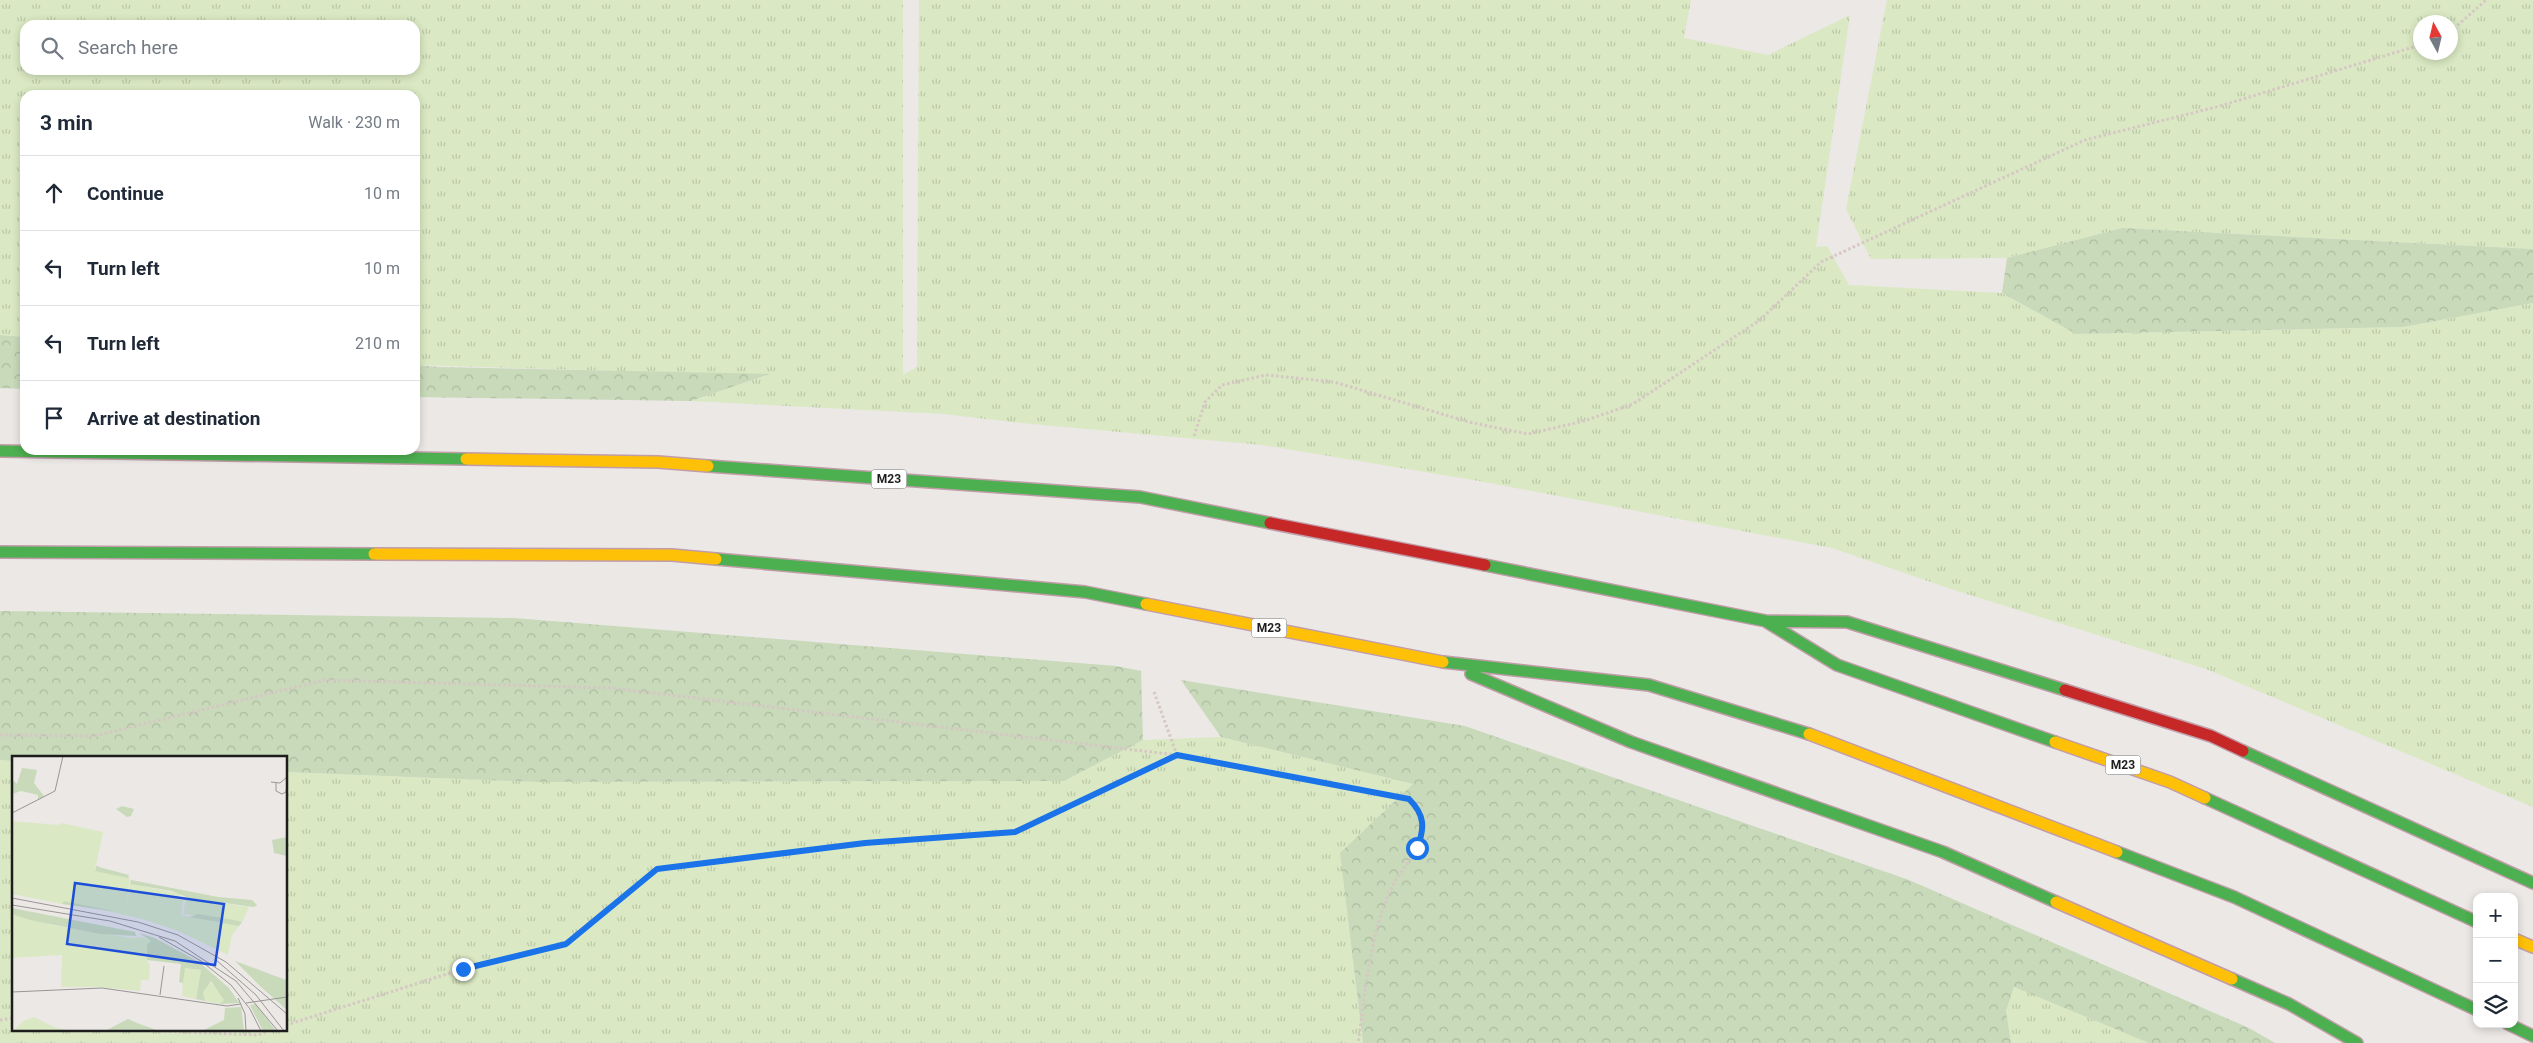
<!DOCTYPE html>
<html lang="en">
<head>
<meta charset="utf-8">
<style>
	:root { --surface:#fff; --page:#f2f2f3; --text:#1f2937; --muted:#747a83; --line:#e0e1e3 }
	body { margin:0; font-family:Roboto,sans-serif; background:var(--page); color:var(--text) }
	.controls { position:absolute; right:15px; bottom:15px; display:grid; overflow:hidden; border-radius:10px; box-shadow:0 2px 8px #0003 }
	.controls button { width:45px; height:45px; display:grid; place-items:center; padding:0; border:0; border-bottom:1px solid var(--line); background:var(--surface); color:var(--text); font:25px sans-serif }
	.compass { position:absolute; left:2413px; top:15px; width:45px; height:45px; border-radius:50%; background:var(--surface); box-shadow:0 2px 8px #0003; rotate:352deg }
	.stop { position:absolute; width:15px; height:15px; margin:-11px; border:4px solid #1a73e8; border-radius:50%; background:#fff }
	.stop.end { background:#1a73e8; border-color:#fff; box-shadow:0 1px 5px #0008 }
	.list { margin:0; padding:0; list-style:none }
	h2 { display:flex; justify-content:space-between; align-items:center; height:65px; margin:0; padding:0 20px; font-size:21px }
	h2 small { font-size:16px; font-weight:400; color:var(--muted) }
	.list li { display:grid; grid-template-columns:32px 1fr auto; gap:15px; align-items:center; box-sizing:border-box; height:75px; padding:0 20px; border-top:1px solid var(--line) }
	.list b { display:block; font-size:19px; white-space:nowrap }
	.list em { font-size:16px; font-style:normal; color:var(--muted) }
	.icon { flex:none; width:28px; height:28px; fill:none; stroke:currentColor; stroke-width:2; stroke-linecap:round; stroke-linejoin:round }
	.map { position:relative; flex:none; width:2533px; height:1043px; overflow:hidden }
	.search { position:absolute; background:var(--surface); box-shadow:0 2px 8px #0003; left:20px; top:20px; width:400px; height:55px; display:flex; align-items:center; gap:12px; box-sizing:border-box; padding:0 18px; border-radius:15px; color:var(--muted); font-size:19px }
	.panel { position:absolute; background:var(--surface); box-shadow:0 2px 8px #0003; left:20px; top:90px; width:400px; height:365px; border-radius:15px }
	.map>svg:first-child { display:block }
	.grass { fill:url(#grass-tufts); fill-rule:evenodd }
	.forest { fill:url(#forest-crowns) }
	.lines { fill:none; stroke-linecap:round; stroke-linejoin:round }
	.fast-casing { stroke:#c19ca9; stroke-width:14 }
	.slow-casing { stroke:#c19ca9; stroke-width:14 }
	.jam-casing { stroke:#c19ca9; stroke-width:14 }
	.path { stroke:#d6c6c4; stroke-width:3; stroke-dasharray:2.5 2.5; stroke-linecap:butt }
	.fast { stroke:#4caf50; stroke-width:11 }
	.slow { stroke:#ffc107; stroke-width:11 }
	.jam { stroke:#c62828; stroke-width:11 }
	.route { stroke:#1a73e8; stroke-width:6 }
	.labels { text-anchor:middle; stroke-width:4; stroke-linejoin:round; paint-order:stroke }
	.shield { fill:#fff; stroke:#616161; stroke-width:1 }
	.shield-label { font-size:12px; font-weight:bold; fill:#1d1d1d }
	.inset-road { fill:none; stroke:#999795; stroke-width:1 }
	.view { fill:#1d4ed8; fill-opacity:0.15; stroke:#1d4ed8; stroke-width:2.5 }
	.inset-edge { fill:none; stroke:#1d1d1d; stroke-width:2.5 }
</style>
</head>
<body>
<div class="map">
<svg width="2533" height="1043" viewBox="0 0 2533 1043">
	<defs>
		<pattern id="grass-tufts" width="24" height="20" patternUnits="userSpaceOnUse" patternTransform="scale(1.25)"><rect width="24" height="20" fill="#dae9c3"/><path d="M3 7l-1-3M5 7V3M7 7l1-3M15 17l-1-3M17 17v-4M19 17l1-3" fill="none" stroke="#bbc7a7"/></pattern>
		<pattern id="forest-crowns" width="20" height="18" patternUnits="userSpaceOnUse" patternTransform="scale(1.25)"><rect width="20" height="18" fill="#c8daba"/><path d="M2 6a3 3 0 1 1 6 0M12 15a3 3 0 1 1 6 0" fill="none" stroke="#abbb9f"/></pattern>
	</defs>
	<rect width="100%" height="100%" fill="#ebe8e5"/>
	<path class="grass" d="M0,0H903V375L917,367L919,0H1691L1684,38L1768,55L1850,15L1816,247L1827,246L1849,285L2002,293L2076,334L2403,327L2533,303V807L2206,669L1951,589L1832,548L1479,481L1262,445L1021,423L944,414L691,401L768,375L415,365V95H25V337L0,335ZM25,25H415V70H25Z
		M1887,0H2533V249L2122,228L2007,258L1871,259L1846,209ZM2420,22H2450V52H2420Z
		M1221,737L1413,784L1340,853L1363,1043H0V760L14,761V1029H286V772L537,782L1064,781L1143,740Z
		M2014,987L2149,1043H2011L2006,1011Z"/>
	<path class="forest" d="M2122,228L2533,249V303L2403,327L2076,334L2002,293L2007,258Z
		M0,335L25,337V389L0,388Z
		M415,365L439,367L770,374L691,401L415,397Z
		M0,611L514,618L1116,666L1141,671L1143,740L1064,781L537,782L286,772V757H14V761L0,760Z
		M1181,680L1465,726L1909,880L2249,1028L2275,1043H2149L2014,987L2006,1011L2011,1043H1363L1340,853L1413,784L1221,737Z"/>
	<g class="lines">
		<defs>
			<path id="fast" d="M0,451L466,459
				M708,466L1140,497L1270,523
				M0,552L374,554
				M716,559L1085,592L1146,604
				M1485,565L1766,621L1847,622L2065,690
				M1767,622L1837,665L2055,742
				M1443,662L1649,685L1809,734
				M1471,674L1631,742L1943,852L2056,902
				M2243,751L2533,883
				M2205,798L2477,922
				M2117,852L2234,897L2477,1010
				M2232,979L2289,1004L2357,1043
				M2508,1024L2533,1036"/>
			<path id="slow" d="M466,459L658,462L708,466
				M374,554L672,555L716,559
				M1146,604L1443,662
				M1809,734L2117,852
				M2055,742L2170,782L2205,798
				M2056,902L2232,979
				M2514,939L2533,947"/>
			<path id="jam" d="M1270,523L1485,565
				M2065,690L2211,736L2243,751"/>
		</defs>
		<use href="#fast" class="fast-casing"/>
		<use href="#slow" class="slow-casing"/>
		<use href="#jam" class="jam-casing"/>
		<path class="path" d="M2450,32L2486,0
			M1194,436L1205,402L1222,385L1266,375L1334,382L1469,422L1528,434L1584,421L1633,404L1760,320L1821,262L2085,140L2220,106L2420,45
			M1154,692L1177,755
			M0,735L94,736L325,680L610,688L1177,755L1409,799C1416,806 1424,815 1423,825C1421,851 1401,868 1391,889C1370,933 1365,995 1358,1043
			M0,1020L14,1018
			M286,1025L463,969L566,944L657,869L865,843L1015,832L1177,755
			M114,1029L258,1035L274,1029"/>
		<use href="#fast" class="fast"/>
		<use href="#slow" class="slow"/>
		<use href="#jam" class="jam"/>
	</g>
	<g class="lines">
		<path class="route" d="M463,969L566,944L657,869L865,843L1015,832L1177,755L1409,799C1425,815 1425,828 1417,848"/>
	</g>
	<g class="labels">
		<g class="shield">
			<rect x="871.5" y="469.5" width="35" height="19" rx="4"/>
			<rect x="1251.5" y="618.5" width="35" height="19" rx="4"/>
			<rect x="2105.5" y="755.5" width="35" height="19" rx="4"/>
		</g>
		<g class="shield-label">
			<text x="889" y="483">M23</text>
			<text x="1269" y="632">M23</text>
			<text x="2123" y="769">M23</text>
		</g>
	</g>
	<g transform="translate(12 756)">
		<rect width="275" height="275" fill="#ebe8e5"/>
		<path d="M0,65L46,69L49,67L91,76L83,114L118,122L113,156L118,128L170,138L162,143L171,144L169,159L227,170L220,179L216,199L166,175L134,164L52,145L50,148L0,138ZM174,141L177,142L237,151L230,166L171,158ZM0,158L45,170L119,182L129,181L140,185L135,204L138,210L137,224H129L128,235L88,231H49L50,199L0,202ZM172,212L189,214L184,243L170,240ZM196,224L209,237L212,244L208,248L193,245L191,236ZM22,261L42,271L57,275H2L11,265Z" fill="#dae9c3"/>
		<path d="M10,12L25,14L22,27L32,40L26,44V39L9,35L0,38V23L5,28ZM110,50L122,53L119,60L115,61L104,53ZM275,81V100L262,97L260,84ZM85,109L87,111L117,119L116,122L83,115ZM119,124L206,141L240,144L245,149L242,151L177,142L160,135L118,128ZM52,145L86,152L105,156L50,148ZM0,152L123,176L124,180L88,178L18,164L0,158ZM186,158L222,164L230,166L227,170L178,161ZM127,177L143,182L187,206L217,232L227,247L208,248L212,244L199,225L191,236L193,245L184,243L189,214L173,212L171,227L167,226L169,208L135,204V188L139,185ZM223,205L274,224L275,254L249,231ZM244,248L264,275H251L238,249ZM229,251L232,275H190L212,264L213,252ZM116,263L125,267L147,275H93Z" fill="#c8daba"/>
		<path class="inset-road" d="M259,26L268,27L275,21M264,27V35L270,38L274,36L275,29M0,57L43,35L51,0M0,142L126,166L166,179L214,206L275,258M0,149L98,165L163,185L224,225L266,275M147,181L189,205L219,229L238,253L249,275M203,203L244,239L272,275M0,236L90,232L215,250L229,248M148,239L152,210M226,242L233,258L234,275M234,247L275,241"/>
		<path class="view" d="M63,127L212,148L203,209L55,188Z"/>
		<rect width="275" height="275" class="inset-edge"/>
	</g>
</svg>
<div class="controls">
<button>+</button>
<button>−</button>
<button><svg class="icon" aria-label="layers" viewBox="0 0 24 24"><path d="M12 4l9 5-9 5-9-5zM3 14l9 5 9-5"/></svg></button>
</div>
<svg class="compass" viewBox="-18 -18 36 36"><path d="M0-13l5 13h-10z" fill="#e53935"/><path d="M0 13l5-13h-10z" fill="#747a83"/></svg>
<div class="stop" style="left:1417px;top:848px"></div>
<div class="stop end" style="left:463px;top:969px"></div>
<div class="search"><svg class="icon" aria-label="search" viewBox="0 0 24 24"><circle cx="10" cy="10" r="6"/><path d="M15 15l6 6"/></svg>Search here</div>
<section class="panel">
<h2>3 min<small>Walk · 230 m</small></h2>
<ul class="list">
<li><svg class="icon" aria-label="ahead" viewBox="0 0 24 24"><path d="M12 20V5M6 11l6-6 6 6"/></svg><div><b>Continue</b></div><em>10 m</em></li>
<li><svg class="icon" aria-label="left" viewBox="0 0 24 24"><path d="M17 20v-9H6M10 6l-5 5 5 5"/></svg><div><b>Turn left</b></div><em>10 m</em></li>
<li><svg class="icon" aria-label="left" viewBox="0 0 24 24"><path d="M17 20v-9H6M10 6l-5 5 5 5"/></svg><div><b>Turn left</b></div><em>210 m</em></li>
<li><svg class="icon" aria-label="arrive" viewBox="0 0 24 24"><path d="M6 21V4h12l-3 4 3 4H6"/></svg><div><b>Arrive at destination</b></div></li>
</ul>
</section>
</div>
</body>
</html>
